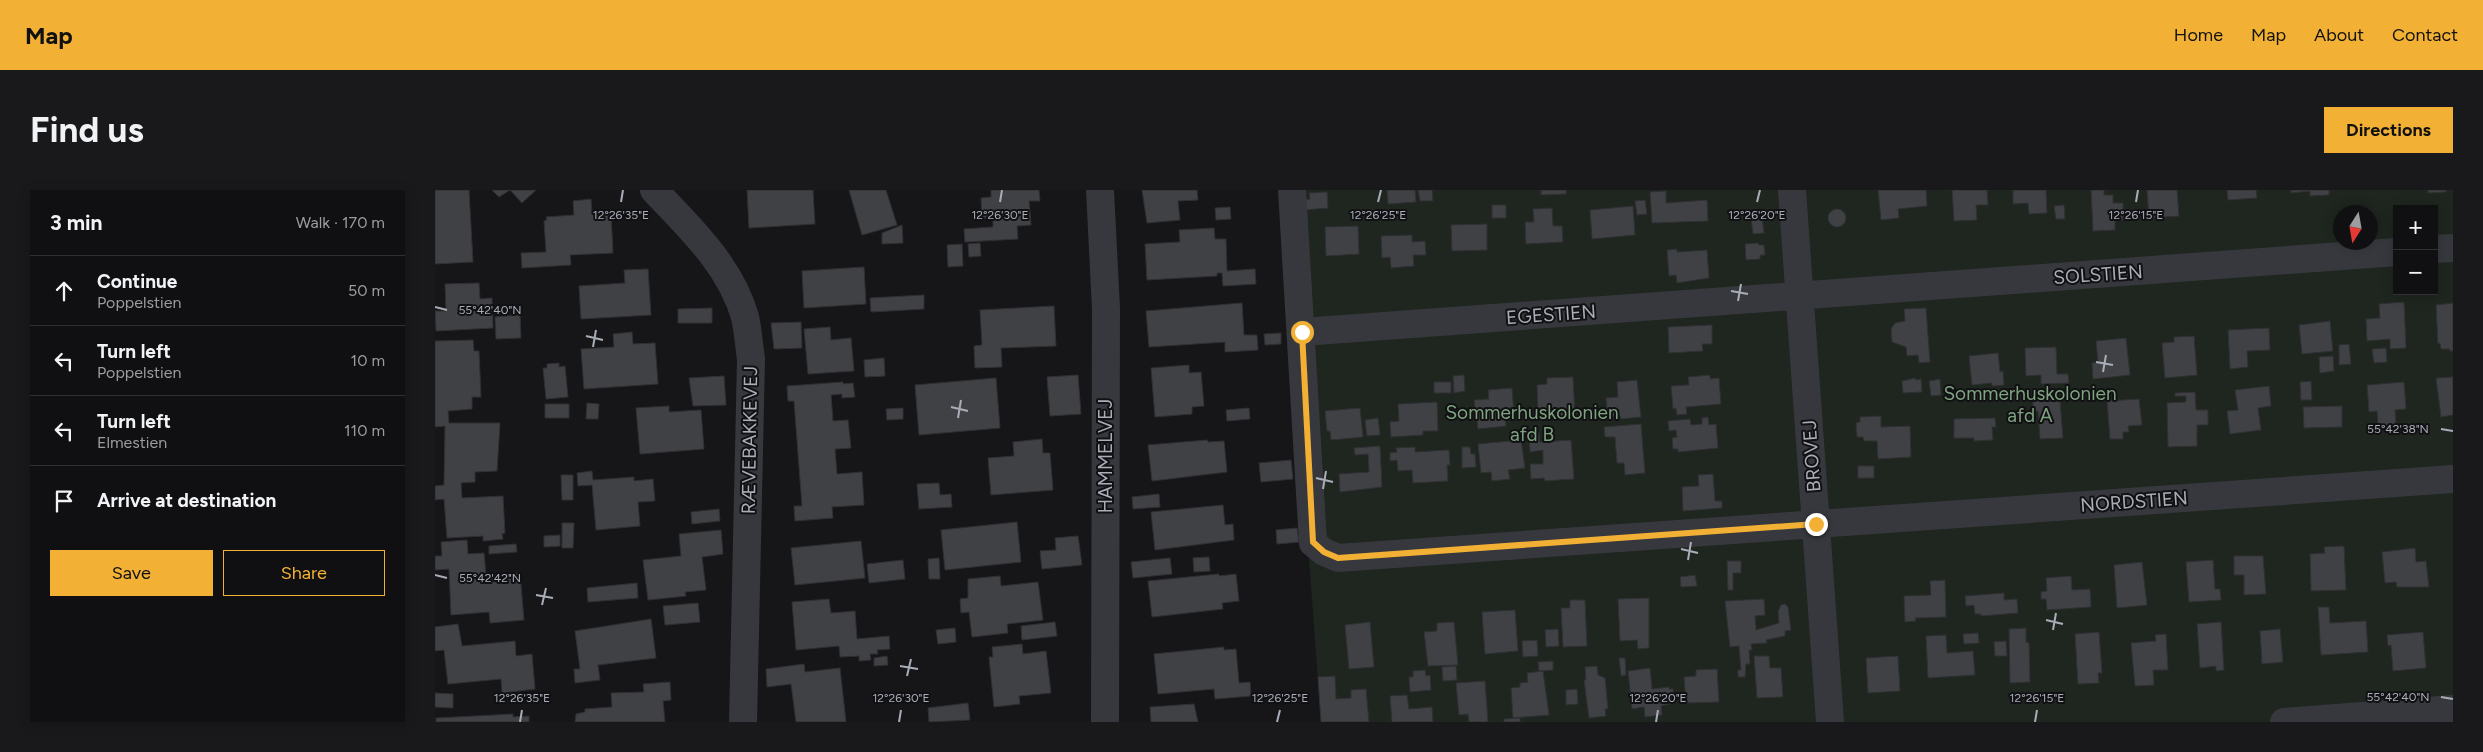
<!DOCTYPE html>
<html lang="en">
<head>
<meta charset="utf-8">
<style>
	:root { --surface:#101012; --page:#19191b; --text:#f1f3f6; --muted:#9c9d9f; --line:#303032; --accent:#f2b134 }
	body { margin:0; font-family:Figtree,sans-serif; background:var(--page); color:var(--text) }
	.controls { position:absolute; right:15px; top:15px; display:grid; overflow:hidden; border-radius:0px; box-shadow:0 2px 12px #0003 }
	.controls button { width:45px; height:45px; display:grid; place-items:center; padding:0; border:0; border-bottom:1px solid var(--line); background:var(--surface); color:var(--text); font:25px sans-serif }
	.compass { position:absolute; left:1898px; top:15px; width:45px; height:45px; border-radius:50%; background:var(--surface); box-shadow:0 2px 12px #0003; rotate:191deg }
	.stop { position:absolute; width:15px; height:15px; margin:-11px; border:4px solid #f2b134; border-radius:50%; background:#fff }
	.stop.end { background:#f2b134; border-color:#fff; box-shadow:0 1px 5px #0008 }
	.list { margin:0; padding:0; list-style:none }
	h2 { display:flex; justify-content:space-between; align-items:center; height:65px; margin:0; padding:0 20px; font-size:21px }
	h2 small { font-size:16px; font-weight:400; color:var(--muted) }
	.list li { display:grid; grid-template-columns:32px 1fr auto; gap:15px; align-items:center; box-sizing:border-box; height:70px; padding:0 20px; border-top:1px solid var(--line) }
	.list b { display:block; font-size:19px; white-space:nowrap }
	.list p { margin:0; font-size:16px; white-space:nowrap; color:var(--muted) }
	.list em { font-size:16px; font-style:normal; color:var(--muted) }
	.actions { display:flex; gap:10px; padding:15px 20px }
	.actions a { flex:1; padding:11px 0; border:1px solid var(--accent); border-radius:0px; text-align:center; font-size:18px; color:var(--accent) }
	.actions .main { background:var(--accent); color:#111 }
	.icon { flex:none; width:28px; height:28px; fill:none; stroke:currentColor; stroke-width:2; stroke-linecap:round; stroke-linejoin:round }
	.map { position:relative; flex:none; width:2018px; height:532px; overflow:hidden; border-radius:0px }
	header { display:flex; align-items:center; gap:30px; box-sizing:border-box; height:70px; padding:0 25px; background:var(--accent); color:#111 }
	header strong { font-size:24px }
	nav { display:flex; gap:28px; margin-inline-start:auto; font-size:18px }
	.intro { display:flex; align-items:center; justify-content:space-between; box-sizing:border-box; height:120px; padding:0 30px }
	h1 { margin:0; font-size:35px }
	.button { padding:12px 22px; border-radius:0px; background:var(--accent); color:#111; font-size:18px; font-weight:700 }
	main { display:flex; gap:30px; padding:0 30px }
	aside { flex:1; background:var(--surface); border-radius:0px; box-shadow:0 2px 12px #0003 }
	.map>svg:first-child { display:block }
	.green { fill:#1e261f; fill-rule:evenodd }
	.building { fill:#404145; stroke:#303034 }
	.lines { fill:none; stroke-linecap:round; stroke-linejoin:round }
	.minor { stroke:#37383d; stroke-width:28 }
	.route { stroke:#f2b134; stroke-width:6 }
	.ticks { fill:none; stroke:#a8adb8; stroke-width:2 }
	.labels { text-anchor:middle; stroke-width:4; stroke-linejoin:round; paint-order:stroke }
	.street-label { font-size:19px; fill:#a8adb8; stroke:#111113 }
	.park-label { font-size:19px; fill:#7fa381; stroke:#111113 }
	.ticks-label { font-size:12px; text-anchor:middle; fill:#a8adb8; stroke:#111113; stroke-width:4; stroke-linejoin:round; paint-order:stroke }
</style>
</head>
<body>
<header>
<strong>Map</strong>
<nav><a>Home</a><a>Map</a><a>About</a><a>Contact</a></nav>
</header>
<div class="intro"><h1>Find us</h1><a class="button">Directions</a></div>
<main>
<aside>
<h2>3 min<small>Walk · 170 m</small></h2>
<ul class="list">
<li><svg class="icon" aria-label="ahead" viewBox="0 0 24 24"><path d="M12 20V5M6 11l6-6 6 6"/></svg><div><b>Continue</b><p>Poppelstien</p></div><em>50 m</em></li>
<li><svg class="icon" aria-label="left" viewBox="0 0 24 24"><path d="M17 20v-9H6M10 6l-5 5 5 5"/></svg><div><b>Turn left</b><p>Poppelstien</p></div><em>10 m</em></li>
<li><svg class="icon" aria-label="left" viewBox="0 0 24 24"><path d="M17 20v-9H6M10 6l-5 5 5 5"/></svg><div><b>Turn left</b><p>Elmestien</p></div><em>110 m</em></li>
<li><svg class="icon" aria-label="arrive" viewBox="0 0 24 24"><path d="M6 21V4h12l-3 4 3 4H6"/></svg><div><b>Arrive at destination</b></div></li>
</ul>
<div class="actions"><a class="main">Save</a><a>Share</a></div>
</aside>
<div class="map">
<svg width="2018" height="532" viewBox="0 0 2018 532">
	<rect width="100%" height="100%" fill="#161618"/>
	<path class="green" d="M847,0H2018V532H886ZM1962,19H1999V101H1962ZM1906,22H1936V52H1906Z"/>
	<path class="building" d="M0,0H34L38,72L0,74Z
		M57,0H101L87,13L75,0L64,7Z
		M312,0H378L380,34L314,38Z
		M414,0H451L462,35L427,45Z
		M556,0H604L605,11H594L596,35L582,36L583,49L530,52L529,39L558,37V27L547,28L546,8L556,7Z
		M707,0H762L763,10L743,11L745,30L712,33Z
		M952,0H980L981,12L953,14Z
		M983,0H997L998,11H985Z
		M1106,0H1131V4L1106,5Z
		M1443,0H1491L1492,16L1463,19L1464,28L1446,30Z
		M1517,0H1552L1553,15H1541L1542,30L1519,31Z
		M1578,0H1611L1612,23L1594,24L1593,13L1578,14Z
		M1656,0H1669V5H1678V13H1688V30H1680V40L1658,41Z
		M1712,0H1742L1744,26L1714,28Z
		M1792,0H1821L1822,8L1793,10Z
		M1856,0H1894V5L1875,6V1L1856,3Z
		M1993,0H2011V2L1993,3Z
		M1231,1V13L1272,10L1273,31L1217,33L1215,2Z
		M892,2L893,18L869,20L868,10L875,9L874,3Z
		M156,9L157,24L176,23L178,63L135,65L136,75L87,78L86,63L111,62L109,31L112,30L111,27L139,25L138,11Z
		M1210,10L1212,24L1202,25L1200,11Z
		M1057,15H1071V28H1057Z
		M1629,15L1630,29H1621L1619,16Z
		M1198,16L1200,45L1157,49L1155,20Z
		M795,17L796,29L781,30L780,18Z
		M1117,18L1118,36H1127L1128,52L1091,54L1090,32H1099L1098,19Z
		M1393 28a9 9 0 1 1 18 0a9 9 0 1 1-18 0Z
		M1327,27L1329,43L1318,44L1316,28Z
		M1052,34V60L1017,61L1016,35Z
		M467,35L468,53L447,54V43Z
		M923,36L924,64L891,66L890,37Z
		M779,38L780,49H791L792,81L820,79L821,94L788,96L787,83H782V86L712,90L710,54L745,52L744,40Z
		M977,45V52L990,51L991,65H978L979,76L956,78L955,67L947,68L946,46Z
		M545,53L546,66L534,67L533,54Z
		M1323,53L1324,55H1329L1330,65H1325V69L1311,70L1310,54Z
		M527,54L528,76L513,77L512,55Z
		M1242,59V62L1272,60L1274,88L1242,93L1241,85L1234,86L1232,60Z
		M429,77L431,114L369,118L367,81Z
		M213,79L216,125L146,129L144,96L190,93L189,80Z
		M44,93L45,109L57,108L58,138L1,141L0,121H11L10,94Z
		M489,105V119L436,122L435,108Z
		M1969,112L1971,158L1955,159V149L1932,151L1931,129L1945,128L1944,114Z
		M807,113L809,145H822L823,160L790,162V152L714,157L711,121Z
		M2018,113V161H2015V159H2006L2005,153L2003,154L2001,115Z
		M619,116L621,156L566,158L567,177L540,178L539,156L547,155L545,120Z
		M277,118V133H243V119Z
		M1491,118L1495,172L1484,173L1483,165L1472,166L1471,157L1457,152L1456,139L1460,133L1470,131L1469,119Z
		M85,125L86,148L61,149L60,127Z
		M1895,131L1898,161L1867,164L1864,135Z
		M366,132L367,158L339,159L336,133Z
		M1277,135V154H1267L1268,161L1234,163L1233,137Z
		M395,137L396,150L416,148L419,181L373,184L369,139Z
		M1834,138L1835,160L1812,161L1813,177L1795,179L1793,140Z
		M197,142L198,154L220,153L223,194L149,199L146,159L179,157L178,144Z
		M846,143V154L830,155L829,144Z
		M1759,146L1762,185L1730,188L1727,153L1739,152V147Z
		M1691,148L1695,185L1658,189L1657,173L1663,172L1661,151Z
		M38,150L39,161H44L46,207H37V219L13,221L14,233H65L62,281L40,282V292L26,293L27,308L68,306L70,343L67,344L68,349L48,351V346L12,348L9,309L0,310V296L9,295L10,236L0,237V151Z
		M1914,154L1916,174L1904,175V155Z
		M1621,157L1622,184H1633L1634,193L1606,194V185L1591,186L1590,158Z
		M1951,158L1952,172L1939,173L1937,159Z
		M1563,163L1565,182L1568,181L1569,195L1557,196V193L1537,195L1534,166Z
		M1898,166L1899,181L1885,183L1884,167Z
		M449,168L450,186L430,187L429,170Z
		M124,173V177L130,176L133,207L111,209L108,178H112V174Z
		M754,175V183L766,182L769,216L757,217V224L720,227L716,178Z
		M643,185L646,224L615,226L612,187Z
		M1029,185L1030,201L1019,203L1018,186Z
		M1275,185V189L1284,188L1286,214L1251,217L1252,224L1242,225L1241,218L1238,219L1236,196L1254,195L1253,187Z
		M289,186L291,215L258,216L254,188Z
		M1138,187L1140,228L1126,229V227H1103L1102,195L1112,194V188Z
		M2018,187V225L2006,227L2001,188Z
		M561,188L565,238L484,245L480,195Z
		M1480,188L1481,190L1486,189L1487,202L1468,203L1467,191Z
		M1505,189L1506,205L1496,206L1494,191Z
		M1202,190L1206,227L1186,229L1185,226L1173,227L1171,208L1183,207L1182,192Z
		M1876,191L1877,210H1866L1865,192Z
		M408,192V194L418,193L420,207L407,208V204L396,205L398,231L413,230L416,258L400,259L402,284L427,282L429,315L397,317L398,328L360,331L359,316H367L359,211H353L352,196Z
		M999,192H1016V203H999Z
		M1969,192L1971,219L1960,220L1961,235L1943,236L1942,221L1934,222L1932,195Z
		M1834,196L1836,216L1823,218L1826,240L1795,244L1792,221L1803,220L1800,200Z
		M1077,198L1079,225L1070,226L1071,236L1043,239L1039,210L1054,209L1053,200Z
		M1760,202L1761,220H1773V235H1762V256L1733,257L1732,213L1751,212V206H1740V203Z
		M1598,207H1604L1605,212L1625,211L1628,248L1605,249L1603,221L1598,222Z
		M1704,209L1707,235L1693,236L1694,242H1688V249H1675L1672,211Z
		M1002,212L1003,241H988V245L956,247L955,232L964,231L963,214Z
		M152,213L164,214L163,229H151Z
		M110,214H134V228H110Z
		M234,216V222L266,220L269,259L205,264L201,218Z
		M1907,216V237L1869,238L1868,217Z
		M468,218V229L452,230L451,219Z
		M814,218L815,229L792,231L791,220Z
		M925,218L928,247L896,250L895,241H892L890,221Z
		M1446,226V237L1475,236L1476,267L1443,269L1442,251H1429L1428,247H1422L1421,233L1425,232V227Z
		M1273,227L1274,235L1281,234L1283,258L1243,262V259H1238L1237,248L1242,247L1241,240L1234,241L1233,231L1255,229L1256,235L1267,234V228Z
		M943,228L945,245L932,246L930,230Z
		M1560,228L1561,237H1557L1558,250L1539,251V248H1519V229Z
		M1206,234L1210,283L1190,285L1189,273H1182L1180,247H1170L1169,237Z
		M1094,243H1104L1105,252L1136,250L1139,289L1110,291L1109,288L1096,289L1095,274H1108V260L1095,262Z
		M607,249L608,263H615L618,300L556,305L553,268L579,266L578,252Z
		M772,250L773,252L789,251L792,282L717,291L713,255Z
		M1086,250L1090,278L1073,280L1075,289L1057,291L1056,282L1046,283L1043,254Z
		M945,256L947,297L905,302L904,284L934,282L933,264L920,265L919,258Z
		M980,257V262L1014,260L1015,275H1012L1013,291L978,293L977,280L963,281L962,270L955,271V263L962,262L961,258Z
		M1027,257H1035L1036,264H1040L1041,277L1027,278Z
		M856,270L858,289L826,292L824,273Z
		M1423,276H1439V288H1423Z
		M157,281L158,290L199,287V291L218,289L220,311L203,312L205,336L161,340L157,295L143,296L142,283Z
		M1278,284L1280,311H1287V318L1248,321L1247,297L1264,296L1263,285Z
		M126,285H138V310H127Z
		M504,293L505,305L516,304L517,317L484,319L482,294Z
		M724,304L725,317L698,319L697,307Z
		M788,315L790,335L798,334L799,350L720,360L716,322Z
		M284,319L285,331L257,334L256,322Z
		M582,332L586,372L510,380L506,340Z
		M127,333H139L138,358H127Z
		M862,338L864,352L842,354L841,340Z
		M286,340L288,364L267,367L271,400L250,402L251,406L213,410L208,370L246,366L244,344Z
		M125,345V356L109,357V346Z
		M643,346L647,375L607,379L605,361L621,360L620,348Z
		M32,350L33,364L49,363L51,385L85,383L89,430L55,433L54,422L16,425L14,379L0,380V366H7L6,352Z
		M426,351L430,388L360,395L356,358Z
		M81,354L82,362L54,364V356Z
		M1909,356L1911,400L1876,401L1875,364L1890,363L1889,357Z
		M1980,358L1981,372L1991,371L1994,397H1962L1961,392L1950,393L1947,362Z
		M1799,366H1828L1831,404L1809,405V385H1799Z
		M774,367L775,381L759,382L758,368Z
		M504,368L505,389H494L493,369Z
		M735,368L737,384L698,388L696,372Z
		M468,370L470,389L434,393L432,374Z
		M1778,370L1780,399H1785L1786,410L1754,412L1751,372Z
		M1292,371H1306V383H1298V400H1293Z
		M1707,372L1712,415L1682,418L1679,375Z
		M784,384V386L801,384L804,411L787,413L788,419L717,427L713,391Z
		M1260,385L1262,396L1246,397L1245,387Z
		M565,386L566,396L603,392L608,430L572,434L573,443L537,447L534,422L526,423L525,409L533,408V389Z
		M1636,386L1637,400L1655,399L1656,417L1612,420L1611,409H1606V402L1612,401L1611,388Z
		M1510,390L1511,427L1480,428L1481,431L1470,432L1469,406L1496,405L1495,391Z
		M202,393L203,408L153,412L152,398Z
		M1569,403V410L1582,409L1583,423L1546,426V424H1540L1539,415L1531,416L1530,406Z
		M1214,408V458L1203,459L1202,450L1185,451L1183,409Z
		M394,409L396,423L420,421L422,449L454,446L455,459L442,460L443,464H435L436,470L424,471V466L405,467L404,456L361,460L357,412Z
		M1329,409L1330,425L1320,426L1321,440L1344,433L1343,421L1346,415L1350,414L1353,417L1356,440L1350,441V446L1331,450L1332,453L1316,454L1317,460H1314L1315,474H1311L1310,487H1303V480H1306L1304,456L1295,457L1290,411Z
		M1135,410H1150L1152,456L1128,457L1126,418H1135Z
		M263,413L265,432L230,435L228,416Z
		M1883,417H1894L1895,433L1931,431L1933,462L1886,465Z
		M1080,420L1083,461L1050,464L1047,422Z
		M216,429L221,468L163,475L165,490L140,493L139,479H145L140,441Z
		M620,432L622,446L587,450L586,436Z
		M935,432L939,477L914,479L910,435Z
		M1019,432L1023,475L993,476L989,442L1002,441V433Z
		M1786,432L1789,480L1781,481V476L1765,478L1762,434Z
		M23,434L27,456L80,451L81,466L97,464L100,499L67,503L66,489L13,494L9,460L0,461V437Z
		M520,438L521,452L503,454L501,440Z
		M1591,438V452L1594,453L1595,492L1575,493L1574,439Z
		M1123,439L1124,456L1111,457L1110,440Z
		M1845,439L1848,472L1827,474L1825,441Z
		M1664,442L1667,483H1663L1664,493L1643,494L1640,444Z
		M1988,442L1991,478L1958,481L1956,455L1953,456L1952,445Z
		M1543,443L1544,453L1529,454L1528,444Z
		M1731,444L1733,480H1718L1719,495L1700,496L1696,453L1721,451L1720,445Z
		M1511,445L1512,463L1538,461L1540,485L1493,488L1491,446Z
		M1102,450L1103,466L1088,467L1087,451Z
		M1571,451L1572,466H1560L1559,452Z
		M587,454L588,464L611,461L616,503L584,506L585,514L559,517L554,467H558L557,457Z
		M789,457V460L801,459L804,493L815,492L816,506L780,509L779,499L723,504L719,464Z
		M452,466L453,475L439,476V468Z
		M1319,466H1334L1335,478H1346L1348,507L1322,508Z
		M1463,466L1465,501L1433,503L1431,468Z
		M1184,468H1190L1191,485L1186,486Z
		M1118,471V480L1104,481L1103,472Z
		M369,474L370,482L405,478L411,532H361L356,494L332,497L331,479Z
		M1021,476L1022,490L1008,491L1007,477Z
		M1162,476L1163,485L1170,488L1173,519H1170L1171,526L1154,528L1149,490H1151L1150,477Z
		M1215,478L1217,499L1234,497V499H1238L1239,513L1226,516L1227,525L1210,527L1209,517L1197,519L1193,481Z
		M1282,479L1284,512L1251,513L1249,487L1261,486V480Z
		M990,480L991,486L995,485L996,500L975,502L974,487H978V481Z
		M1108,481L1114,525L1078,528L1076,498L1085,497V493L1093,492L1092,483Z
		M900,486L901,509L916,508V500L931,499L934,532H886L883,487Z
		M1050,491L1053,532H1034L1033,524L1024,525L1021,493Z
		M235,492L236,510L228,511L230,532H140L141,524L150,522V519L177,517L176,503L209,502L208,494Z
		M1142,499L1143,514L1131,515V500Z
		M0,503L18,504V518L0,517Z
		M972,505L974,519L997,517L998,532H957L955,506Z
		M533,513L535,530L494,532L493,518Z
		M759,514L763,532H716L715,517Z
		M78,524V527L94,526V532H1V528Z
		M1085,528V532H1069V529Z"/>
	<g class="lines">
		<path class="minor" d="M219,0C255,38 295,75 310,127C313,140 314,155 316,169L308,532
			M665,0L671,119L670,532
			M857,0L878,353L889,362L903,368L2018,289
			M1357,0L1395,532
			M1999,59L2018,58
			M867,142L1962,62
			M1849,532L2018,519"/>
	</g>
	<g class="lines">
		<path class="route" d="M867,142L878,352L889,362L903,368L1381,334"/>
	</g>
	<path class="ticks" d="M186,12L188,0M565,12L567,0M943,12L946,0M1322,12L1325,0M1701,12L1703,0M1296,101L1313,104M1303,111L1306,94M0,117L12,120M151,146L168,150M158,157L161,140M1661,172L1678,175M1668,182L1671,165M516,217L533,221M523,228L526,210M2006,239L2018,241M881,288L898,292M888,299L891,281M1246,359L1263,363M1253,370L1256,352M0,385L12,388M101,405L118,408M107,415L111,398M1611,430L1628,434M1618,440L1621,423M465,476L483,479M472,486L476,469M2006,507L2018,509M85,532L87,520M464,532L466,520M842,532L845,520M1221,532L1223,520M1600,532L1602,520"/>
	<g class="labels">
		<g class="street-label">
			<text transform="translate(1663 84) rotate(-4)" y="7">SOLSTIEN</text>
			<text transform="translate(1116 124) rotate(-4)" y="7">EGESTIEN</text>
			<text transform="translate(314 250) rotate(-89)" y="7">RÆVEBAKKEVEJ</text>
			<text transform="translate(670 266) rotate(-90)" y="7">HAMMELVEJ</text>
			<text transform="translate(1376 266) rotate(-94)" y="7">BROVEJ</text>
			<text transform="translate(1699 311) rotate(-4)" y="7">NORDSTIEN</text>
		</g>
		<g class="park-label">
			<text x="1595" y="210">Sommerhuskolonien<tspan x="1595" dy="22">afd A</tspan></text>
			<text x="1097" y="229">Sommerhuskolonien<tspan x="1097" dy="22">afd B</tspan></text>
		</g>
	</g>
	<g class="ticks-label">
		<text x="186" y="29">12°26'35"E</text>
		<text x="565" y="29">12°26'30"E</text>
		<text x="943" y="29">12°26'25"E</text>
		<text x="1322" y="29">12°26'20"E</text>
		<text x="1701" y="29">12°26'15"E</text>
		<text x="55" y="124">55°42'40"N</text>
		<text x="1963" y="243">55°42'38"N</text>
		<text x="55" y="392">55°42'42"N</text>
		<text x="1963" y="511">55°42'40"N</text>
		<text x="87" y="512">12°26'35"E</text>
		<text x="466" y="512">12°26'30"E</text>
		<text x="845" y="512">12°26'25"E</text>
		<text x="1223" y="512">12°26'20"E</text>
		<text x="1602" y="512">12°26'15"E</text>
	</g>
</svg>
<div class="controls">
<button>+</button>
<button>−</button>
</div>
<svg class="compass" viewBox="-18 -18 36 36"><path d="M0-13l5 13h-10z" fill="#e53935"/><path d="M0 13l5-13h-10z" fill="#9c9d9f"/></svg>
<div class="stop" style="left:867px;top:142px"></div>
<div class="stop end" style="left:1381px;top:334px"></div>
</div>
</main>
</body>
</html>
